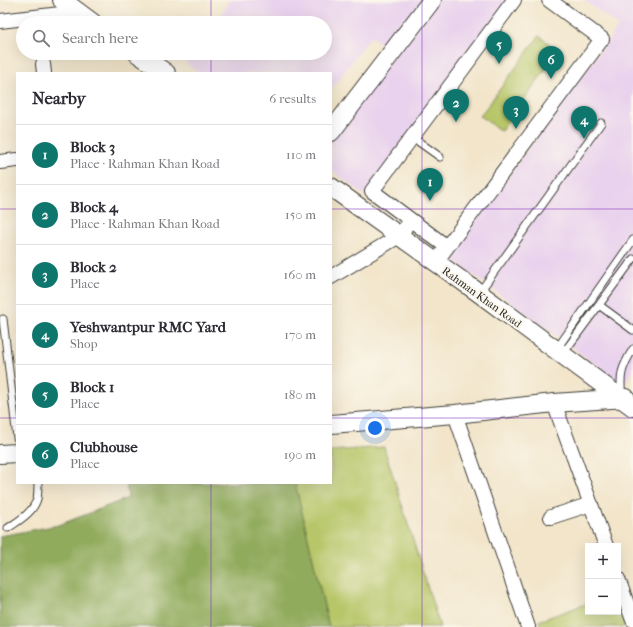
<!DOCTYPE html>
<html lang="en">
<head>
<meta charset="utf-8">
<style>
	:root { --surface:#fff; --page:#f2f2f3; --text:#2b2b33; --muted:#7c7c81; --line:#e1e1e2; --accent:#0f766e }
	body { margin:0; font-family:"IM FELL French Canon",serif; background:var(--page); color:var(--text) }
	.controls { position:absolute; right:12px; bottom:12px; display:grid; overflow:hidden; border-radius:0px; box-shadow:0 4px 16px #0002 }
	.controls button { width:36px; height:36px; display:grid; place-items:center; padding:0; border:0; border-bottom:1px solid var(--line); background:var(--surface); color:var(--text); font:20px sans-serif }
	.you { position:absolute; left:375px; top:428px; width:14px; height:14px; margin:-10px; border:3px solid #fff; border-radius:50%; background:#1a73e8; box-shadow:0 0 0 6px #1a73e833 }
	.badge { display:grid; place-items:center; width:26px; height:26px; border-radius:50%; background:var(--accent); color:#fff; font-size:13px; font-weight:700 }
	.pin { position:absolute; translate:-50% -33px; filter:drop-shadow(0 1px 2px #0008) }
	.pin::after { content:''; position:absolute; top:21px; width:14px; height:12px; background:inherit; clip-path:polygon(0 0,100% 0,50% 100%) }
	.list { margin:0; padding:0; list-style:none }
	h2 { display:flex; justify-content:space-between; align-items:center; height:52px; margin:0; padding:0 16px; font-size:17px }
	h2 small { font-size:13px; font-weight:400; color:var(--muted) }
	.list li { display:grid; grid-template-columns:26px 1fr auto; gap:12px; align-items:center; box-sizing:border-box; height:60px; padding:0 16px; border-top:1px solid var(--line) }
	.list b { display:block; font-size:15px; white-space:nowrap }
	.list p { margin:0; font-size:13px; white-space:nowrap; color:var(--muted) }
	.list em { font-size:13px; font-style:normal; color:var(--muted) }
	.icon { flex:none; width:22px; height:22px; fill:none; stroke:currentColor; stroke-width:2; stroke-linecap:round; stroke-linejoin:round }
	.map { position:relative; flex:none; width:633px; height:627px; overflow:hidden }
	.search { position:absolute; background:var(--surface); box-shadow:0 4px 16px #0002; left:16px; top:16px; width:316px; height:44px; display:flex; align-items:center; gap:10px; box-sizing:border-box; padding:0 14px; border-radius:22px; color:var(--muted); font-size:15px }
	.panel { position:absolute; background:var(--surface); box-shadow:0 4px 16px #0002; left:16px; top:72px; width:316px; height:412px; border-radius:0px }
	.map>svg:first-child { display:block }
	.built { fill:#e9d2ed }
	.green { fill:#b7c669; stroke:#6a7142 }
	.forest { fill:#91ab5d; stroke:#56643c }
	.lines { fill:none; stroke-linecap:round; stroke-linejoin:round }
	.service-casing { stroke:#3c3a36; stroke-width:9 }
	.minor-casing { stroke:#3c3a36; stroke-width:16 }
	.tertiary-casing { stroke:#3c3a36; stroke-width:20 }
	.service { stroke:#fff; stroke-width:7 }
	.minor { stroke:#fff; stroke-width:14 }
	.tertiary { stroke:#fff; stroke-width:18 }
	.grid { fill:none; stroke:#7b2cbf; stroke-width:1; stroke-opacity:0.55 }
	.labels { text-anchor:middle; stroke-width:4; stroke-linejoin:round; paint-order:stroke }
	.street-label { font-size:11px; fill:#1c1c1c; stroke:#fbf7ec }
</style>
</head>
<body>
<div class="map">
<svg width="633" height="627" viewBox="0 0 633 627">
	<rect width="100%" height="100%" fill="#fbf7ec"/>
	<filter id="ink" filterUnits="userSpaceOnUse"><feTurbulence type="fractalNoise" baseFrequency=".025" numOctaves="2"/><feDisplacementMap in="SourceGraphic" scale="8" xChannelSelector="R" yChannelSelector="G"/><feConvolveMatrix kernelMatrix="1 2 1 2 8 2 1 2 1" color-interpolation-filters="sRGB"/></filter>
	<filter id="wash" filterUnits="userSpaceOnUse"><feTurbulence type="fractalNoise" baseFrequency=".012" numOctaves="4" result="noise"/><feDisplacementMap in="SourceGraphic" scale="16" xChannelSelector="R" yChannelSelector="G"/><feGaussianBlur stdDeviation="0.9" result="paint"/><feColorMatrix in="noise" values="0 0 0 0 0 0 0 0 0 0 0 0 0 0 0 0 0 1.4 0 .05"/><feComposite in="paint" operator="in"/></filter>
	<g filter="url(#wash)">
		<rect width="100%" height="100%" fill="#f2e5ca"/>
		<path class="built" d="M231,0H509L366,196L331,170V139L394,55L371,36L331,90V73H199L186,63L193,53H325V23H215Z
			M584,0H633V372L623,385L449,257L619,26Z"/>
		<path class="green" d="M539,36L559,51L501,131L480,116Z
			M384,447L440,627H329L295,483H331V451Z
			M588,603V612H618V606L625,627H541L539,621Z"/>
		<path class="forest" d="M126,483H295L329,627H0V536L59,525L128,498Z"/>
	</g>
	<g filter="url(#ink)">
		<g class="lines">
			<defs>
				<path id="service" d="M412,137L440,157
					M479,293L601,123
					M599,305L633,330
					M3,319L17,438
					M556,350L633,240
					M562,355L633,259
					M622,396C619,375 622,367 633,349
					M8,528C18,521 33,513 37,499C38,494 38,488 38,483"/>
				<path id="minor" d="M0,21L78,12
					M43,64L44,73
					M0,162L17,160
					M447,247L372,191L514,0
					M435,263L602,39L549,0
					M331,277L399,236L405,228
					M554,403L606,546
					M455,414L528,627
					M551,517L591,504
					M618,579L633,620"/>
				<path id="tertiary" d="M62,0L93,23
					M137,53L166,73
					M331,132L432,0
					M331,187L479,293L633,407
					M331,424L455,414L554,403L626,398
					M0,454L17,453"/>
			</defs>
			<use href="#service" class="service-casing"/>
			<use href="#minor" class="minor-casing"/>
			<use href="#tertiary" class="tertiary-casing"/>
			<use href="#service" class="service"/>
			<use href="#minor" class="minor"/>
			<use href="#tertiary" class="tertiary"/>
		</g>
	</g>
	<path class="grid" d="M211,0V23M422,0V627M211,53V73M0,209H17M331,209H633M0,418H17M331,418H633M211,483V627"/>
	<g class="labels">
		<g class="street-label">
			<text transform="translate(482 297) rotate(36)" y="4">Rahman Khan Road</text>
		</g>
	</g>
</svg>
<div class="controls">
<button>+</button>
<button>−</button>
</div>
<div class="you"></div>
<div class="pin badge" style="left:430px;top:201px">1</div>
<div class="pin badge" style="left:456px;top:122px">2</div>
<div class="pin badge" style="left:516px;top:129px">3</div>
<div class="pin badge" style="left:584px;top:139px">4</div>
<div class="pin badge" style="left:499px;top:64px">5</div>
<div class="pin badge" style="left:551px;top:79px">6</div>
<div class="search"><svg class="icon" aria-label="search" viewBox="0 0 24 24"><circle cx="10" cy="10" r="6"/><path d="M15 15l6 6"/></svg>Search here</div>
<section class="panel">
<h2>Nearby<small>6 results</small></h2>
<ul class="list">
<li><span class="badge">1</span><div><b>Block 3</b><p>Place · Rahman Khan Road</p></div><em>110 m</em></li>
<li><span class="badge">2</span><div><b>Block 4</b><p>Place · Rahman Khan Road</p></div><em>150 m</em></li>
<li><span class="badge">3</span><div><b>Block 2</b><p>Place</p></div><em>160 m</em></li>
<li><span class="badge">4</span><div><b>Yeshwantpur RMC Yard</b><p>Shop</p></div><em>170 m</em></li>
<li><span class="badge">5</span><div><b>Block 1</b><p>Place</p></div><em>180 m</em></li>
<li><span class="badge">6</span><div><b>Clubhouse</b><p>Place</p></div><em>190 m</em></li>
</ul>
</section>
</div>
</body>
</html>
